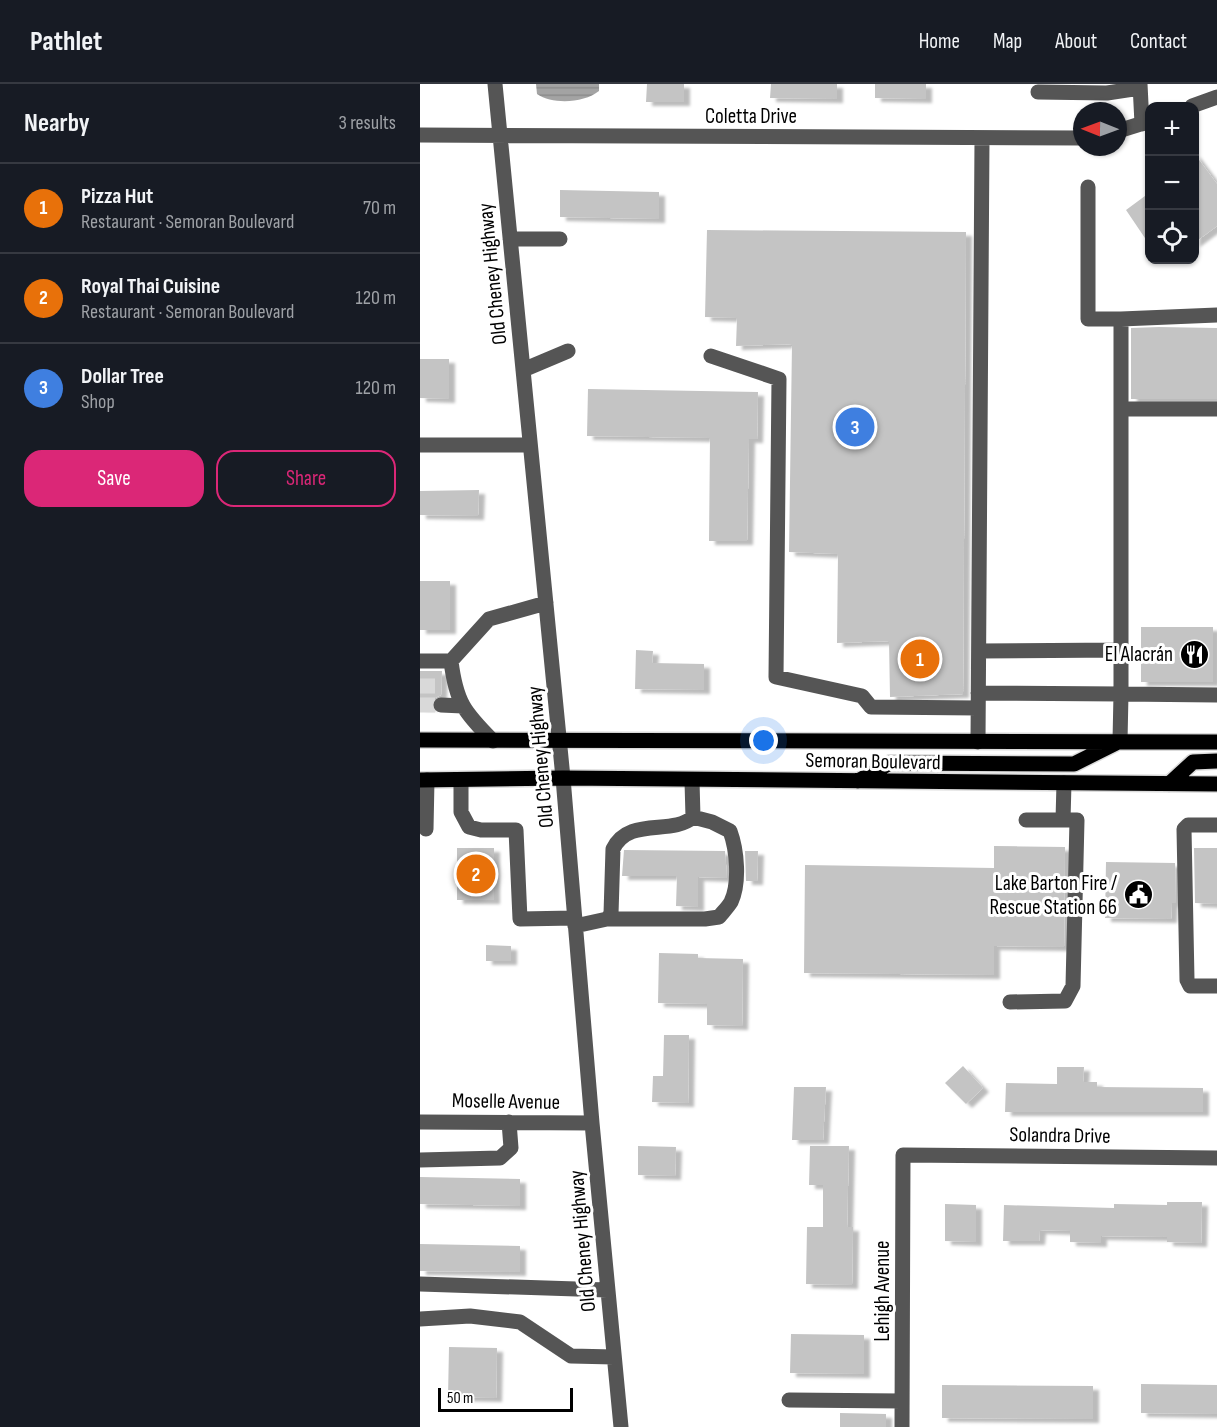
<!DOCTYPE html>
<html lang="en">
<head>
<meta charset="utf-8">
<style>
	:root { --surface:#171b24; --page:#242831; --text:#f1f3f6; --muted:#9ea1a6; --line:#363941; --accent:#db2777 }
	body { margin:0; font-family:"Sofia Sans Condensed",sans-serif; background:var(--page); color:var(--text) }
	.controls { position:absolute; right:18px; top:18px; display:grid; overflow:hidden; border-radius:12px; box-shadow:0 2px 4px #0004 }
	.controls button { width:54px; height:54px; display:grid; place-items:center; padding:0; border:0; border-bottom:2px solid var(--line); background:var(--surface); color:var(--text); font:30px sans-serif }
	.compass { position:absolute; left:653px; top:18px; width:54px; height:54px; border-radius:50%; background:var(--surface); box-shadow:0 2px 4px #0004; rotate:271deg }
	.scale { position:absolute; left:18px; bottom:15px; width:135px; box-sizing:border-box; padding-left:6px; border:3px solid #000; border-top:0; font-size:16px; line-height:21px; white-space:nowrap; color:#000; -webkit-text-stroke:4px #fff; paint-order:stroke }
	.you { position:absolute; left:344px; top:657px; width:21px; height:21px; margin:-15px; border:4px solid #fff; border-radius:50%; background:#1a73e8; box-shadow:0 0 0 9px #1a73e833 }
	.badge { display:grid; place-items:center; width:39px; height:39px; border-radius:50%; background:var(--accent); color:#fff; font-size:20px; font-weight:700 }
	.pin { position:absolute; translate:-50% -50%; border:3px solid #fff; box-shadow:0 2px 6px #0006 }
	.list { margin:0; padding:0; list-style:none }
	h2 { display:flex; justify-content:space-between; align-items:center; height:78px; margin:0; padding:0 24px; font-size:26px }
	h2 small { font-size:20px; font-weight:400; color:var(--muted) }
	.list li { display:grid; grid-template-columns:39px 1fr auto; gap:18px; align-items:center; box-sizing:border-box; height:90px; padding:0 24px; border-top:2px solid var(--line) }
	.list b { display:block; font-size:22px; white-space:nowrap }
	.list p { margin:0; font-size:20px; white-space:nowrap; color:var(--muted) }
	.list em { font-size:20px; font-style:normal; color:var(--muted) }
	.actions { display:flex; gap:12px; padding:18px 24px }
	.actions a { flex:1; padding:14px 0; border:2px solid var(--accent); border-radius:18px; text-align:center; font-size:21px; color:var(--accent) }
	.actions .main { background:var(--accent); color:#fff }
	.icon { flex:none; width:33px; height:33px; fill:none; stroke:currentColor; stroke-width:2; stroke-linecap:round; stroke-linejoin:round }
	.map { position:relative; flex:none; width:797px; height:1343px; overflow:hidden }
	header { display:flex; align-items:center; gap:36px; box-sizing:border-box; height:84px; padding:0 30px; background:var(--surface); border-bottom:2px solid var(--line) }
	header strong { font-size:28px }
	nav { display:flex; gap:33px; margin-inline-start:auto; font-size:21px }
	main { display:flex }
	aside { flex:1; background:var(--surface) }
	.map>svg:first-child { display:block }
	.water { fill:url(#water-rules) }
	.building { fill:#c4c4c4; filter:url(#shadow) }
	.lines { fill:none; stroke-linecap:round; stroke-linejoin:round }
	.minor-tunnel { stroke:#d9d9d9; stroke-width:15; stroke-dasharray:15 8; stroke-linecap:butt }
	.major-casing { stroke:#dbdbdb; stroke-width:18 }
	.minor { stroke:#555; stroke-width:15 }
	.major { stroke:#000; stroke-width:15 }
	.labels { text-anchor:middle; stroke-width:6; stroke-linejoin:round; paint-order:stroke }
	.street-label { font-size:21px; fill:#000; stroke:#fff }
	.poi-label { font-size:21px; fill:#000; stroke:#fff; text-anchor:end }
</style>
</head>
<body>
<header>
<strong>Pathlet</strong>
<nav><a>Home</a><a>Map</a><a>About</a><a>Contact</a></nav>
</header>
<main>
<aside>
<h2>Nearby<small>3 results</small></h2>
<ul class="list">
<li><span class="badge" style="background:#e8710a">1</span><div><b>Pizza Hut</b><p>Restaurant · Semoran Boulevard</p></div><em>70 m</em></li>
<li><span class="badge" style="background:#e8710a">2</span><div><b>Royal Thai Cuisine</b><p>Restaurant · Semoran Boulevard</p></div><em>120 m</em></li>
<li><span class="badge" style="background:#3f7fe0">3</span><div><b>Dollar Tree</b><p>Shop</p></div><em>120 m</em></li>
</ul>
<div class="actions"><a class="main">Save</a><a>Share</a></div>
</aside>
<div class="map">
<svg width="797" height="1343" viewBox="0 0 797 1343">
	<defs>
		<pattern id="water-rules" width="6" height="5" patternUnits="userSpaceOnUse" patternTransform="scale(1.5)"><rect width="6" height="5" fill="#a3a3a3"/><path d="M0 2.5h6" fill="none" stroke="#8b8b8b"/></pattern>
		<filter id="shadow"><feDropShadow dx="6" dy="4" stdDeviation="1.5" flood-color="#0004"/></filter>
	</defs>
	<rect width="100%" height="100%" fill="#fff"/>
	<path class="water" d="M116,0H179V7C164,19 133,21 117,10Z"/>
	<path class="building" d="M227,0H264V18H226Z
		M351,0H417V15L350,14Z
		M455,0H506V15L455,14Z
		M774,69L797,100V142L774,159Z
		M140,106L239,108V135L140,133Z
		M729,109V160L706,126Z
		M287,146L546,148L543,610L470,613L469,557L417,559L418,470L369,468L372,260L316,262L317,234L285,233Z
		M739,243L797,244V315H711V244Z
		M0,275H29V315L0,314Z
		M168,305L338,308L337,355H329L327,457H289L290,354L167,352Z
		M59,406L58,432L0,431V407Z
		M0,497H30V546H0Z
		M721,543H793V598H721Z
		M216,566L233,567L232,579L284,580V606L215,605Z
		M0,587H22L21,611L13,615L12,623H0Z
		M574,762L645,763L644,863L574,862V891L384,889L385,781L574,784Z
		M37,764H74V816H37Z
		M774,764H797V820L775,819Z
		M204,766L305,767L307,794L278,793V823L256,822L257,792H202Z
		M325,767H338L337,797H326Z
		M686,778L755,779L756,819H752L751,835L685,834Z
		M66,861L91,862V877H66Z
		M239,869L278,870V874L323,875L322,942L287,941V920L238,919Z
		M244,951H269L268,1019L232,1018L233,992H243Z
		M543,982L563,1004L546,1020L525,999Z
		M637,983H664L663,998H677V1003L783,1004V1028H585L586,999L637,1000Z
		M374,1003H406L403,1056H372Z
		M218,1062L256,1063L255,1092L218,1091Z
		M390,1062H429L427,1143H433L432,1201L386,1200L387,1143H403V1101H389Z
		M0,1093L100,1095V1122L0,1120Z
		M747,1118H782L781,1159L747,1158V1153L681,1152V1159L650,1158V1147L620,1146L619,1157H583L584,1121L694,1124V1120L747,1121Z
		M525,1120L556,1121V1158L525,1157Z
		M0,1160L100,1162V1188L0,1187Z
		M371,1250L444,1251V1290L370,1289Z
		M29,1263L77,1264L76,1314L28,1313Z
		M721,1300L797,1301V1330L721,1329Z
		M522,1301L673,1302V1335L522,1334Z
		M420,1329L466,1330V1343H420Z"/>
	<g class="lines">
		<path class="minor-tunnel" d="M0,602H21
			M0,621H21"/>
		<defs>
			<path id="major" d="M0,656L797,658
				M0,696L143,694L797,700
				M438,697L470,679L654,680L696,659
				M749,700L773,678L797,677"/>
		</defs>
		<use href="#major" class="major-casing"/>
		<path class="minor" d="M75,0L143,694L172,1039L201,1343
			M720,0L722,40
			M618,8L687,9L720,4
			M772,22L797,13
			M698,47L730,37
			M0,51L662,54
			M668,103V235H701
			M90,155H140
			M291,272L359,295L356,593L442,612L451,623L558,624
			M103,286L148,267
			M701,325H797
			M0,361H110
			M559,567L701,566
			M0,577H31L69,535L126,519
			M31,577C36,618 44,628 73,657
			M558,609L701,610V235L797,231
			M21,621L43,622
			M700,657L701,610L797,611
			M558,658L562,55
			M41,696V728L49,743L61,746H96L100,835L154,834
			M643,736L644,699
			M797,741H768L764,745L767,896L770,902H797
			M6,745L7,696
			M187,835H285L299,833C303,828 308,823 311,818C320,799 317,766 310,747L292,738L273,733
			M155,842L187,835L191,830L193,765C209,732 252,752 273,733L272,697
			M590,918L645,917L653,902L657,736H606
			M0,1038L172,1039
			M0,1076L80,1074L91,1064L89,1038
			M0,1200L187,1206
			M0,1235L50,1232L100,1238L151,1272L194,1273
			M369,1316L482,1317
			M482,1343L483,1071L797,1074"/>
		<use href="#major" class="major"/>
	</g>
	<defs>
		<symbol id="restaurant-disc" viewBox="-11 -11 22 22"><circle r="9.5" fill="#000" stroke="#fff"/><path d="M-5-6h1v4h1v-4h1v4h1v-4h1v5L-1.5 .5V6h-2V.5L-5-1ZM5-6V6H3V1.5H1.5Q1.5-4 5-6Z" fill="#fff"/></symbol>
		<symbol id="civic-disc" viewBox="-11 -11 22 22"><circle r="9.5" fill="#000" stroke="#fff"/><path d="M-.6-6.5H3V-4.5H.6V-3L4-1V1h2V6H-6V1h2V-1L-.6-3ZM-1.2 2.5V6h2.4V2.5Z" fill="#fff"/></symbol>
	</defs>
	<g fill-rule="evenodd">
		<use href="#restaurant-disc" x="758" y="554" width="33" height="33"/>
		<use href="#civic-disc" x="702" y="794" width="33" height="33"/>
	</g>
	<g class="labels">
		<g class="street-label">
			<text x="331" y="39">Coletta Drive</text>
			<text transform="translate(72 190) rotate(-96)" y="7">Old Cheney Highway</text>
			<text transform="translate(120 673) rotate(-95)" y="7">Old Cheney Highway</text>
			<text transform="translate(453 677) rotate(1)" y="7">Semoran Boulevard</text>
			<text transform="translate(86 1017) rotate(1)" y="7">Moselle Avenue</text>
			<text transform="translate(640 1051) rotate(1)" y="7">Solandra Drive</text>
			<text transform="translate(162 1157) rotate(-95)" y="7">Old Cheney Highway</text>
			<text transform="translate(462 1207) rotate(-90)" y="7">Lehigh Avenue</text>
		</g>
		<g class="poi-label">
			<text x="753" y="577">El Alacrán</text>
			<text x="697" y="806">Lake Barton Fire /<tspan x="697" dy="24">Rescue Station 66</tspan></text>
		</g>
	</g>
</svg>
<div class="controls">
<button>+</button>
<button>−</button>
<button><svg class="icon" aria-label="locate" viewBox="0 0 24 24"><circle cx="12" cy="12" r="6"/><path d="M12 2v4M12 18v4M2 12h4M18 12h4"/></svg></button>
</div>
<svg class="compass" viewBox="-18 -18 36 36"><path d="M0-13l5 13h-10z" fill="#e53935"/><path d="M0 13l5-13h-10z" fill="#9ea1a6"/></svg>
<div class="scale">50 m</div>
<div class="you"></div>
<div class="pin badge" style="left:500px;top:575px;background:#e8710a">1</div>
<div class="pin badge" style="left:56px;top:790px;background:#e8710a">2</div>
<div class="pin badge" style="left:435px;top:343px;background:#3f7fe0">3</div>
</div>
</main>
</body>
</html>
